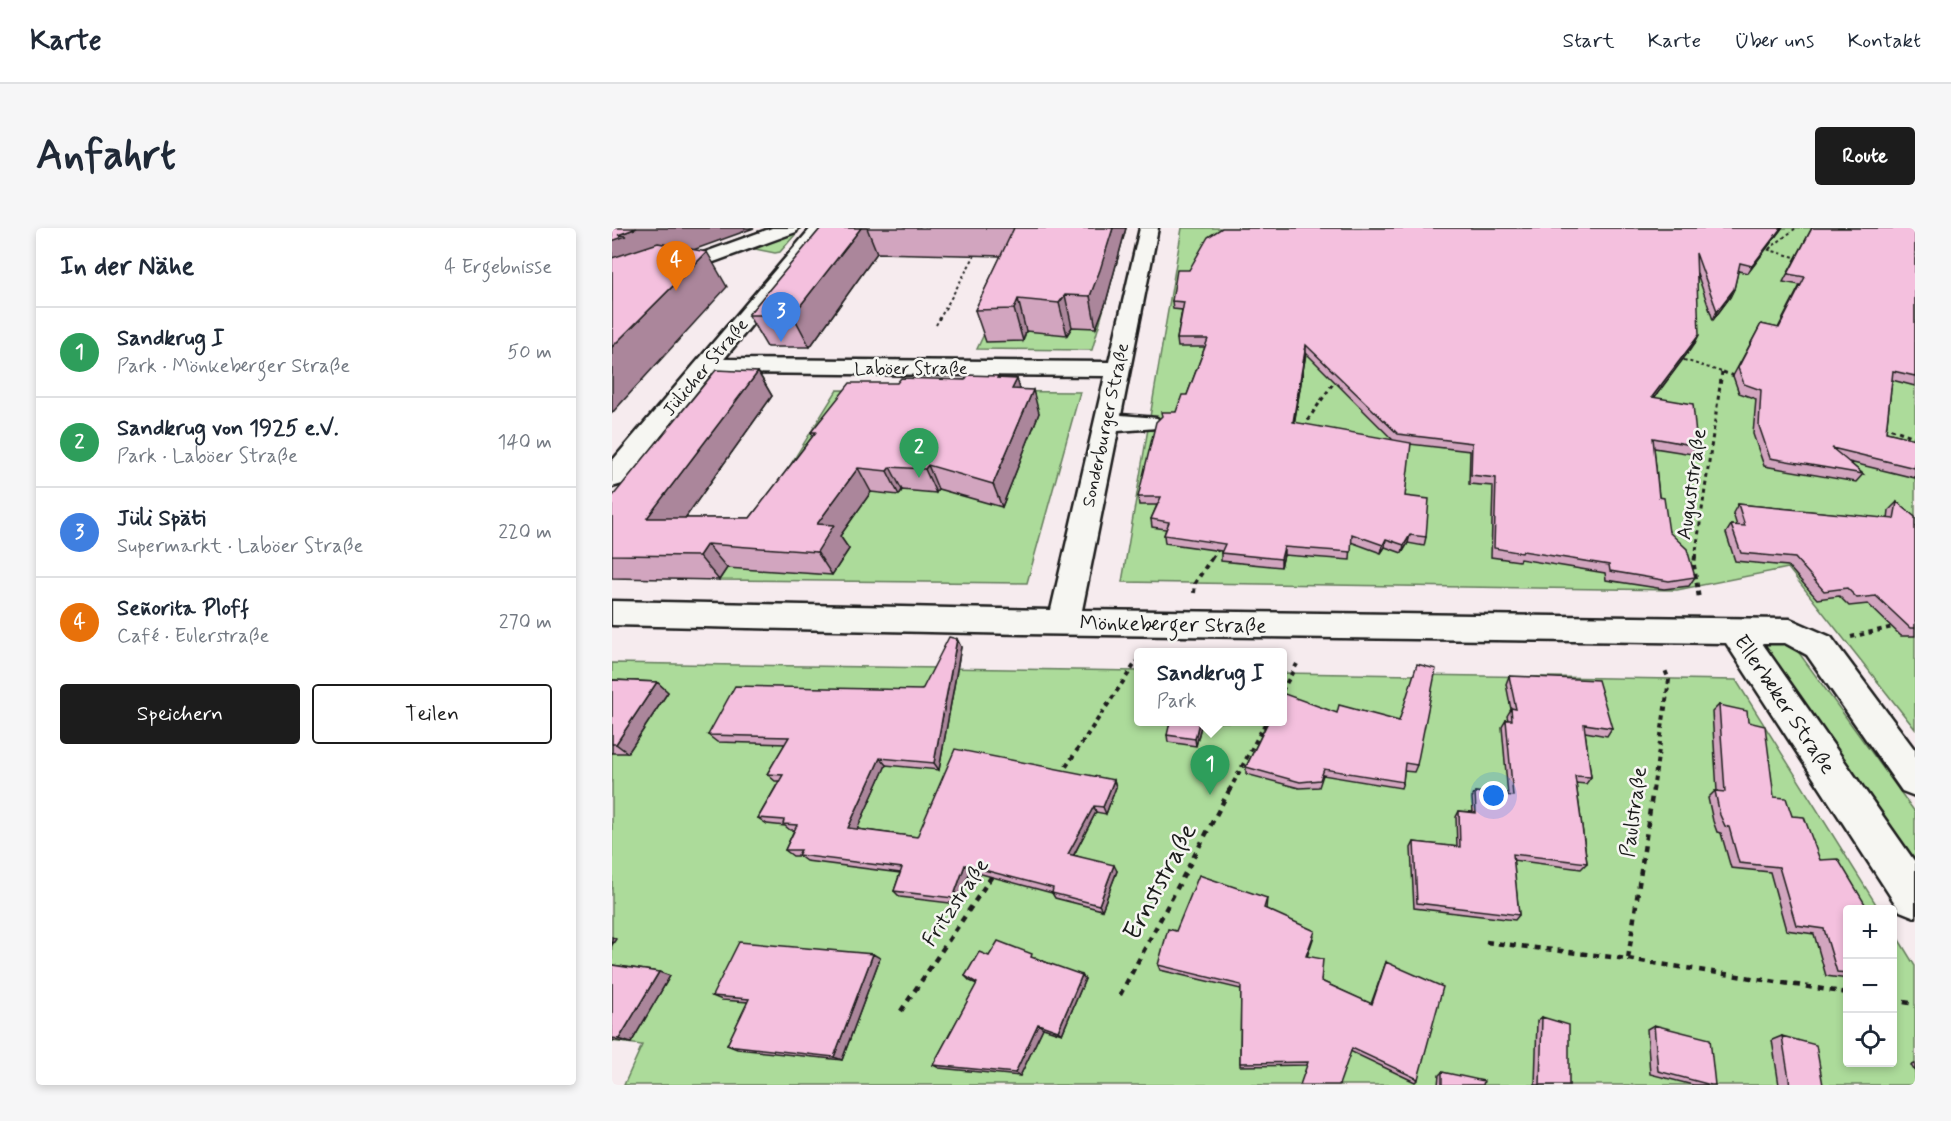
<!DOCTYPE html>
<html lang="de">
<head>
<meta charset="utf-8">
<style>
	:root { --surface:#fff; --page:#f6f6f7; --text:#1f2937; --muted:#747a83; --line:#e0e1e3; --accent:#1c1c1c }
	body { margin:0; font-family:Mynerve,sans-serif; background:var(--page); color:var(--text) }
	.controls { position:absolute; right:18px; bottom:18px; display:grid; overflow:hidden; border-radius:6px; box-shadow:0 3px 9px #0003 }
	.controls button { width:54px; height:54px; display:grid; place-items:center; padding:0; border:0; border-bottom:2px solid var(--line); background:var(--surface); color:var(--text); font:30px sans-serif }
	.you { position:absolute; left:882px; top:568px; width:21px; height:21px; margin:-15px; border:4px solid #fff; border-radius:50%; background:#1a73e8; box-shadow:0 0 0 9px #1a73e833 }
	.badge { display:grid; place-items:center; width:39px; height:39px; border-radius:50%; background:var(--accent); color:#fff; font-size:20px; font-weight:700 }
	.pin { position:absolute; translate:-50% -50px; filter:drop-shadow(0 2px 3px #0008) }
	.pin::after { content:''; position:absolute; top:32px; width:21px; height:18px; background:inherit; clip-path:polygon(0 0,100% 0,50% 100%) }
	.popup { position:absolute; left:522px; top:420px; width:153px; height:78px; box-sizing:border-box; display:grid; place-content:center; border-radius:6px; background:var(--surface); filter:drop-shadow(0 2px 4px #0005); font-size:20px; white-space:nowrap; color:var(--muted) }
	.popup b { font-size:22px; color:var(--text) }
	.popup::after { content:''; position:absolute; left:50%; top:100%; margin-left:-12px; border:12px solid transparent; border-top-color:var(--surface) }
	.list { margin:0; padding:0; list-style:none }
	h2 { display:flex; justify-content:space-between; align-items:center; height:78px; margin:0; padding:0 24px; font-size:26px }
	h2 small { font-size:20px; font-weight:400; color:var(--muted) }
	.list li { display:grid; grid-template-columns:39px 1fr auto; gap:18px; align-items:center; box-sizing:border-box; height:90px; padding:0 24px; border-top:2px solid var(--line) }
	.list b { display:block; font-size:22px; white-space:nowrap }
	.list p { margin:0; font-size:20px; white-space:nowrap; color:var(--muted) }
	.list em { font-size:20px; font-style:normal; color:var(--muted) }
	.actions { display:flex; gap:12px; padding:18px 24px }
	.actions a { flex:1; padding:14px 0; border:2px solid var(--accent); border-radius:6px; text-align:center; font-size:21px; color:var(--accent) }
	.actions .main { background:var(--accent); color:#fff }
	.icon { flex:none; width:33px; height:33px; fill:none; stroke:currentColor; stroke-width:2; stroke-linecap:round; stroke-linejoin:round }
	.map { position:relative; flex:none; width:1303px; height:857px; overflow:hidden; border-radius:6px }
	header { display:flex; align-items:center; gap:36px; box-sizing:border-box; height:84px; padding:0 30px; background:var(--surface); border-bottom:2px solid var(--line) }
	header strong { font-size:28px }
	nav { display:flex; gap:33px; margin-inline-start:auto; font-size:21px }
	.intro { display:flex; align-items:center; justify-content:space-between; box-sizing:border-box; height:144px; padding:0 36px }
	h1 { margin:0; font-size:42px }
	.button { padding:15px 27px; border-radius:6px; background:var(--accent); color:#fff; font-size:21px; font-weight:700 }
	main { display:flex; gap:36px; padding:0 36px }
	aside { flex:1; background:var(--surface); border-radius:6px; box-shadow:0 3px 9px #0003 }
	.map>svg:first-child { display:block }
	.green { fill:#acdb9a; stroke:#647c5b; stroke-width:1.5 }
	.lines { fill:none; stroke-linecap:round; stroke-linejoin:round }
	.minor-casing { stroke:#1c1c1c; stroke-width:5 }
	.path-far3 { stroke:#1c1c1c; stroke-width:2; stroke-dasharray:3 3; stroke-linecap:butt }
	.path-far2 { stroke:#1c1c1c; stroke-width:3; stroke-dasharray:4 4; stroke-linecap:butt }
	.path-far1 { stroke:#1c1c1c; stroke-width:4; stroke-dasharray:4.5 4.5; stroke-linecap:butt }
	.path { stroke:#1c1c1c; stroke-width:4.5; stroke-dasharray:6 6; stroke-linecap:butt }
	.minor { fill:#f6f6f2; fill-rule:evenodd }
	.wall { fill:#d2a5bf; stroke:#1c1c1c; stroke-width:1.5; fill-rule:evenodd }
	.shaded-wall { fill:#ab869b; stroke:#1c1c1c; stroke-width:1.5 }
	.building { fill:#f4c0de; stroke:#1c1c1c; stroke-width:1.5 }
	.labels { text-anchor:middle; stroke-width:5; stroke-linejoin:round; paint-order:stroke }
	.far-street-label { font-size:18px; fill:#1c1c1c; stroke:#f6f6f2 }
	.street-label { font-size:21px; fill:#1c1c1c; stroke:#f6f6f2 }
	.near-street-label { font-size:26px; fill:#1c1c1c; stroke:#f6f6f2 }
</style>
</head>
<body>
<header>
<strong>Karte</strong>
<nav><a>Start</a><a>Karte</a><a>Über uns</a><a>Kontakt</a></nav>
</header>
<div class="intro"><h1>Anfahrt</h1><a class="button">Route</a></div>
<main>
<aside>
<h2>In der Nähe<small>4 Ergebnisse</small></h2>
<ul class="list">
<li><span class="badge" style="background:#2e9e5b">1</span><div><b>Sandkrug I</b><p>Park · Mönkeberger Straße</p></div><em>50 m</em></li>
<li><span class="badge" style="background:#2e9e5b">2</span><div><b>Sandkrug von 1925 e.V.</b><p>Park · Laböer Straße</p></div><em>140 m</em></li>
<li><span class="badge" style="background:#3f7fe0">3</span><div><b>Jüli Späti</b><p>Supermarkt · Laböer Straße</p></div><em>220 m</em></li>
<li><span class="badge" style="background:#e8710a">4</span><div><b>Señorita Ploff</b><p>Café · Eulerstraße</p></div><em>270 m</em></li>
</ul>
<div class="actions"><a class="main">Speichern</a><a>Teilen</a></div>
</aside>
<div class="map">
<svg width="1303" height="857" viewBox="0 0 1303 857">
	<rect width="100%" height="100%" fill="#f6ebee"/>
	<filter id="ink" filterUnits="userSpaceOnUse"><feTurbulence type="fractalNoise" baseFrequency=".0167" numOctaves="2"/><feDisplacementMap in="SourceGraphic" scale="12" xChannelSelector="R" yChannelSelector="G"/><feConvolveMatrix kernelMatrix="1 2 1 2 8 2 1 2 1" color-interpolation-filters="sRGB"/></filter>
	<g filter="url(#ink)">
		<path class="green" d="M156,0H189L168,24L163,25L114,15Z
			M570,0H1303V501L1176,340L1065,362L510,354Z
			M393,62H497L480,122L365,121Z
			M225,162L468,164L415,355L107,352Z
			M1168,412L1182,418L1303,584V644L1150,418L1152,414Z
			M0,435L526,443V494H670V445L1124,452L1267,681L1236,682V834H1280L1281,702L1303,738V857H12L30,817L0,813Z"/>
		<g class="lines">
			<defs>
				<path id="minor" d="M160,0H186L184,4L0,71V58Z
					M199,0H218L112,131L497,134L528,0H546L509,187L545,190L549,195L545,200L506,203L470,382L1178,391L1219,409L1303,522V568L1290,563L1195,427L1173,415H1150L1303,634V689L1288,683L1114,415L411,406L0,397V373L439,382L493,148L100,145L10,256L0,259V233Z"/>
			</defs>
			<use href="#minor" class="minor-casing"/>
			<path class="path-far3" d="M1150,20L1186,30
				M1157,21L1184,0
				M324,97L363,27
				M1066,130L1116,146"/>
			<path class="path-far2" d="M1111,144L1125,149
				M1271,198L1303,209
				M691,199L724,151
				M600,330L608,319
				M1083,330L1110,144"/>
			<path class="path-far1" d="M1083,328L1082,337L1087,371
				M582,365L583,355L601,328
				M1239,409L1285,398
				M670,463L685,436
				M449,546L525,433
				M617,563L654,494
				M1041,563L1057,452L1053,442"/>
			<path class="path" d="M874,714L1016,731L1041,561
				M1016,731L1236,765
				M508,767L618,561
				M1280,772L1303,776
				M289,783L382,645"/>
			<use href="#minor" class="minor"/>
		</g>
		<path class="wall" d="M209,0H514L494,74L484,100L460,99L455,107L414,103L411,113L374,114L363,82L389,28L265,25L198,119H155L136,87Z
			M1170,0L1136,45L1126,43L1122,61L1118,69L1101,92L1085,45L1083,115L1042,170L1085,218L1080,226L1042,220L1047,269L1057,304L1083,349L1077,358L1052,361L994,352L993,345L908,331L907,333L879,329L881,258L857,256L858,223L798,216L793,268L814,309L812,318L796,315L790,325L773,319L769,325L739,314L738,332L672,327L669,339L609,333V323L553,315L552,307L554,301L540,299L539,291L545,277H527L526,269L564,184L575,167L593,119H566L565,111L570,82L561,81L560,73L577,42ZM694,125L782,213L682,195Z
			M1200,0H1303V158L1280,152L1274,204L1303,211V250L1237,234L1251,246L1244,254L1152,238L1141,206L1144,171L1127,165L1121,148L1149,96L1166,100L1188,57L1171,54Z
			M146,144L160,168L73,290H138L201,208L199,204L285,155L386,150L405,151L408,161L427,185L390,279L326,261L324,265L290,262L287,267L259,264L228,308L237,321L220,347L115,340L107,352L0,350V269Z
			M1285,274L1303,289V408H1289L1256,376L1237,378L1227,368L1205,371L1176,338L1123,333L1114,305L1119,297L1125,298L1121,285L1126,276L1276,291L1277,282Z
			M345,411L349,419L327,542L274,537L245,601L305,609L502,552L504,559L494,586L484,584L462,627L505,643L490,682L443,670L440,665L358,643L346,676L288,669L282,663L288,645L194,633L187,628H181L173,622L182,602H178L173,598L155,596L146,590L167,553H163L155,546L173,516L105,514L96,507L310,462Z
			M897,448L1000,500L995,508L973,504L979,549L974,556L964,555L975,635L969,641L901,632L907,687L903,692L802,680L799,620L802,614L845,619L844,589L847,583L861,584L860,570L863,564L896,568L890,499L894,492H896L895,488L899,481L894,456Z
			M0,452L45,454L56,464L16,525H0Z
			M1107,477L1136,494L1162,569L1180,588L1208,632L1236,681V751L1214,748L1202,706L1174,702L1158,644L1119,640L1109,605L1105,604L1101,593L1096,570L1103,563H1105L1100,484Z
			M590,494L584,518L556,514L555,507Z
			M656,494L805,537L802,544L792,543L791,554L789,560L711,547L707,559L687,560L634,546V539Z
			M655,670L654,681L702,708L695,729L709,753L759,776L774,734L806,851L803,854L738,823L695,837L628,838L629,761L548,742L546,737L564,703Z
			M268,730L230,832L125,821L115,817L136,774L110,772L100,768Z
			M424,730L473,751L450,806L431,800L408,848L327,840L321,837L365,756L358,753L353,748Z
			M0,737L47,744L58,748L19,815L0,812Z
			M930,789L957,857H923L925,793Z
			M1042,797L1103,857H1081L1038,846L1035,801Z
			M1170,808L1211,857H1167L1160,812Z
			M1303,836V844L1299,837Z
			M830,844L871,857H826L827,847Z"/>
		<path class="shaded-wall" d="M25,0H142L34,39L0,56V13L6,7Z
			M249,0H255L265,25L198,119L181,87Z
			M501,0H514L494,74L484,100L478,68Z
			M1169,0H1170L1136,45L1140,38Z
			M95,24L115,59L0,185V119Z
			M1122,61L1118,69L1101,92L1105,83Z
			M453,67L460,99L455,107L447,75Z
			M406,71L414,103L411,113L402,81Z
			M1087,107L1083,115L1036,178L1040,169Z
			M694,117V125L681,203V194Z
			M146,144L160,168L56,314L35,290Z
			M405,151L412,174L400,161Z
			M421,162L427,185L390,279L381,256Z
			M316,237L326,261L324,265L313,241Z
			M278,239L290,262L287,267L275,243Z
			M246,240L259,264L228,308L237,321L220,347L205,324V296Z
			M798,307L796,315L790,325L792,317Z
			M774,311L773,319L769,325L771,317Z
			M95,316L115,340L107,352L87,328Z
			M672,319V327L669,339V331Z
			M345,411L349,419L327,542L322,535Z
			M45,454L56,464L16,525L4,516Z
			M587,494H590L584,518L583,511Z
			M268,530L274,537L243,606L236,600Z
			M502,552L504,559L494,586L491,579Z
			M482,578L484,584L459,632L456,626Z
			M353,637L358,643L346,676L341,670Z
			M502,637L505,643L490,682L487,677Z
			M0,709L4,711L0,717Z
			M261,726L268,730L230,832L222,829Z
			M47,744L58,748L19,815L7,811Z
			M470,747L473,751L450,806L446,803Z
			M426,796L431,800L408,848L403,845Z"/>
		<path class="building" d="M0,0H25L6,7L14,8L0,13Z
			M209,0H249L181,87H136Z
			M402,0H501L488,42L478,68L453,67L447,75L406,71L402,81L363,82Z
			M610,0H1169L1140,38L1128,35L1122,61L1105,83L1084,25L1087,107L1040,169L1081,176L1085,218L1041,210L1047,269L1052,270L1057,304L1075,321L1083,349L1057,353L998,343L997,337L911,323L910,325L882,320L884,250L859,247L860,215L786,206L694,117L681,194L799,215L793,268L817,271L814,309L798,307L792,317L774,311L771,317L740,306L739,324L672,319L669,331L609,325L613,316L552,307L557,294L539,291L549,269H526L544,194L550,188L549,184H564L570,167H575L596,111H565L572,74L560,73L565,42H577L596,9Z
			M1200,0H1303V148L1281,143L1274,204L1303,211V240L1220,220L1251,246L1158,230L1147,198L1149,162L1132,156L1126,140L1149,96L1167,100L1193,49L1176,46Z
			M46,15L95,24L0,119V30Z
			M104,142L146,144L35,290H138L204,204H199L238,155H285L289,150L353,152L356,147L386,148L385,150L405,151L400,161L421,162L381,256L316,237L313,241L278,239L275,243L246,240L205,296L222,297L205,324L95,316L87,328L0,327V269Z
			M1285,274L1303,289V400H1298L1264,368L1245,370L1235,360L1212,363L1183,330L1129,325L1119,297L1133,298L1126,276L1282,291Z
			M337,409L345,411L322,535L268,530L236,600L305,609L343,521L502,552L491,579L482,578L456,626L502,637L487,677L440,665L441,660L353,637L341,670L282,663L290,640L186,627L189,622H173L185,597L171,596L172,592L146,590L171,547L155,546L177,509L96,507L123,458L310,462Z
			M805,436L824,441L805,537L793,535L791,554L712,541L708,552L688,554L634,539L656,494H670V465L725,485L727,477L787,493Z
			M897,448L986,452L1000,500L972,496L979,549L963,548L975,635L901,626L907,687L805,675L802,614L848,619L847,583L864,585L863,564L901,568L894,492H900L899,480L904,481Z
			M0,452L45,454L4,516H0Z
			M1107,477L1135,483L1136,494L1153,498L1162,569L1174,570L1180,588L1192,589L1208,632L1226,631L1256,681H1236V745L1225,744L1212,701L1184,697L1167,639L1127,635L1117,599L1113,598L1108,587L1103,563L1113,564Z
			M558,494H587L583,511L555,507Z
			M587,647L655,670L652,680L703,703L694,728L711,731L709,753L760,776L774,734L831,759L806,851L740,820L727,857H688L696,834L628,835L629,757L546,737L556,701L564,703Z
			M386,713L420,726L419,729L470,747L446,803L426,796L403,845L321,837L365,755L353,748L367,724L377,728Z
			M127,714L261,726L222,829L115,817L137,771L100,768Z
			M1281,724L1285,732H1281Z
			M0,737L47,744L7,811L0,810Z
			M930,789L957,797V857H928Z
			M1042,797L1098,811L1103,857H1099L1046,843Z
			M1170,808L1204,817L1211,857H1178Z
			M830,844L872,853L871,857H830Z"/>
	</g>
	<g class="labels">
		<g class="far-street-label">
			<text transform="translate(93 139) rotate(-50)" y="6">Jülicher Straße</text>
			<text x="299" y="146">Laböer Straße</text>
			<text transform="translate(493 197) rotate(-78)" y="6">Sonderburger Straße</text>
		</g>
		<g class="street-label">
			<text transform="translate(1079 256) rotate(-82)" y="7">Auguststraße</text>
			<text transform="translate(561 396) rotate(1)" y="7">Mönkeberger Straße</text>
			<text transform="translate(1173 476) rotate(56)" y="7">Ellerbeker Straße</text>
			<text transform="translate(1021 584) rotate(-82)" y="7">Paulstraße</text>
			<text transform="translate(343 674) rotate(-56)" y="7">Fritzstraße</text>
		</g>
		<g class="near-street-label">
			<text transform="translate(547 653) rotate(-62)" y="9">Ernststraße</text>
		</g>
	</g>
</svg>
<div class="controls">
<button>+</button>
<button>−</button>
<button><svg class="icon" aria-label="locate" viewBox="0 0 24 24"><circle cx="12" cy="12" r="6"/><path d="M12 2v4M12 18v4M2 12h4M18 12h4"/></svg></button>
</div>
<div class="you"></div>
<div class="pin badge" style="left:598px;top:567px;background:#2e9e5b">1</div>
<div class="popup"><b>Sandkrug I</b>Park</div>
<div class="pin badge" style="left:307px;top:250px;background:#2e9e5b">2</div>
<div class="pin badge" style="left:169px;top:114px;background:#3f7fe0">3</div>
<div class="pin badge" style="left:64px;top:63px;background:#e8710a">4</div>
</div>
</main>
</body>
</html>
